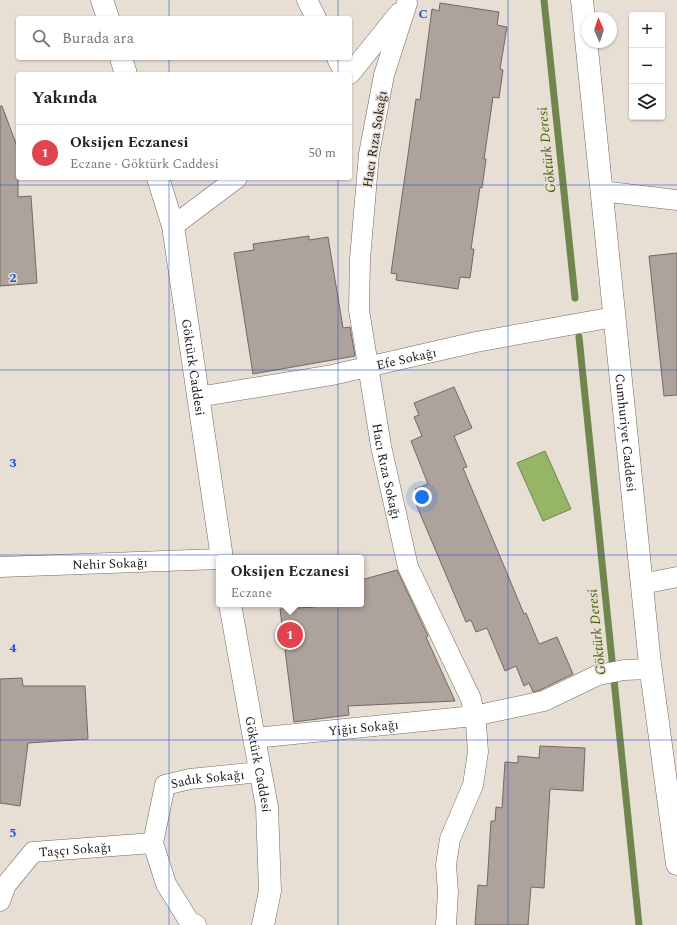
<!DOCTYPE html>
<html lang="tr">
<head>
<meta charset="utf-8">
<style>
	:root { --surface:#fff; --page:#f6f6f6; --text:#222; --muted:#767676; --line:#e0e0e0; --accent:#0b8043 }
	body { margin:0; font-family:Spectral,serif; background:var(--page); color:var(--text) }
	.controls { position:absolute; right:12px; top:12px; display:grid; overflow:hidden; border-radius:4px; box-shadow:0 1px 3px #0004 }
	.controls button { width:36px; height:36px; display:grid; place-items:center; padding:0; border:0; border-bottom:1px solid var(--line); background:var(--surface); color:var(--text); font:20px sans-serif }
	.compass { position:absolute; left:581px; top:12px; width:36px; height:36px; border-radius:50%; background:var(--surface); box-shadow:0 1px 3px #0004; rotate:357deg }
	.you { position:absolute; left:422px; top:497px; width:14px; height:14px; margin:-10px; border:3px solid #fff; border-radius:50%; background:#1a73e8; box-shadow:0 0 0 6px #1a73e833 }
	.badge { display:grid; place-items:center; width:26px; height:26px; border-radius:50%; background:var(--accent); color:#fff; font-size:13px; font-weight:700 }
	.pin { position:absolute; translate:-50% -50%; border:2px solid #fff; box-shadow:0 1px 4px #0006 }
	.popup { position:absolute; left:216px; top:555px; width:148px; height:52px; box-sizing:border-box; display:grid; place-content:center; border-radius:4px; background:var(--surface); filter:drop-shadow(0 1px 3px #0005); font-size:13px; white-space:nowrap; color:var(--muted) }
	.popup b { font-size:15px; color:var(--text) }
	.popup::after { content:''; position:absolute; left:50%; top:100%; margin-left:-8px; border:8px solid transparent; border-top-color:var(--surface) }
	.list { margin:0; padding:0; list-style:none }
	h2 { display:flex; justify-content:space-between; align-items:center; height:52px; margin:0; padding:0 16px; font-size:17px }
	h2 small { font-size:13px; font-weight:400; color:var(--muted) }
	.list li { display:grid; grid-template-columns:26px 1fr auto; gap:12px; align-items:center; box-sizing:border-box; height:56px; padding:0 16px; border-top:1px solid var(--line) }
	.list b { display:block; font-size:15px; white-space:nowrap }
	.list p { margin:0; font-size:13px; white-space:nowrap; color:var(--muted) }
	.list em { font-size:13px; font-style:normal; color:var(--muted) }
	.icon { flex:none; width:22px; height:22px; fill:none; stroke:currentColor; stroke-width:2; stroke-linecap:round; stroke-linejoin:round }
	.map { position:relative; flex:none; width:677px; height:925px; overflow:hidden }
	.search { position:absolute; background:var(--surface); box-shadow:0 1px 3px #0004; left:16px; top:16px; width:336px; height:44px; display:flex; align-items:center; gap:10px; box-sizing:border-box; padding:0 14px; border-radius:4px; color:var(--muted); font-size:15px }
	.panel { position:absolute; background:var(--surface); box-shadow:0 1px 3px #0004; left:16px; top:72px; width:336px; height:108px; border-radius:4px }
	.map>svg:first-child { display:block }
	.water { fill:#96b566; stroke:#71864e }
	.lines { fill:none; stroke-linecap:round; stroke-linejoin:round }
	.stream { stroke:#71864e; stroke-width:7 }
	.building { fill:#aea29c; stroke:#736863 }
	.minor-casing { stroke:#716a61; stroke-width:21 }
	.secondary-casing { stroke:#716a61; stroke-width:23 }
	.minor { stroke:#fff; stroke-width:20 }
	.secondary { stroke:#fff; stroke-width:22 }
	.grid { fill:none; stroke:#1d4ed8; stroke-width:1; stroke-opacity:0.55 }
	.labels { text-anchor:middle; stroke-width:3; stroke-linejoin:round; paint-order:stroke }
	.street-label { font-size:13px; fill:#1c1916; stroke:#e7ded4 }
	.water-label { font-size:14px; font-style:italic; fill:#466106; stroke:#e7ded4 }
	.grid-label { font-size:13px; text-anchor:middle; font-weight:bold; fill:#1d4ed8; stroke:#e7ded4; stroke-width:3; stroke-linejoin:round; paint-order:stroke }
</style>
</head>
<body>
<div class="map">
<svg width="677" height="925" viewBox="0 0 677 925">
	<rect width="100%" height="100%" fill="#e7ded4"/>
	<path class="water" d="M545,451L571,509L543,521L517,463Z"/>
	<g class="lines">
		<path class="stream" d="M544,0L575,298
			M579,337L639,925"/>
	</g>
	<path class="building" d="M440,3L499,12L497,25L507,27L500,69L503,70L499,98L493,97L484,159H486L482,188L480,187L471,249H474L470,278L460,277L458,289L396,280L397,274L391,273L416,99L420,100L432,9L439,11Z
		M0,106H2L18,149V197L31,196L37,283L0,286Z
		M309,236V240L328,237L343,328L350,327L355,356L253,374L234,253L254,250L253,244Z
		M677,253V395L664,396L649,256Z
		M454,387L472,428L454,436L467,467L463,468L524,614L526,613L539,644L557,637L573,674L540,690L533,692L529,683L524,686L516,666L505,671L487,628L476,632L471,620L466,622L416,504L420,502L415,489L428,484L411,441L422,436L414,417L419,415L414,403Z
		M397,570L428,636L426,637L455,701L348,706L349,715L294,722L280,609L315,607L325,604H361V580Z
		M22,678L23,686H85L88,739L28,743L20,806L0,803V679Z
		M540,746L585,748L583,791L550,789L544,888L531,887L528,925H475L478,885L487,886L491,821H495L496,807L502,808L505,762L518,763V756L539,758Z"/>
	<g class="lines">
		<defs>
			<g id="minor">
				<path d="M307,0L316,18"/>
				<path id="s1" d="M407,3L384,75L369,154L360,259L359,310L381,446L408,567L471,699L476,724L478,752L473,785L450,839L446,865L448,892L446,925"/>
				<path d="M337,58L345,74"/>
				<path d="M350,74L399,13"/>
				<path d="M601,191L677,200"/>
				<path d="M173,226L237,178"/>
				<path id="s2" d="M198,397L332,375L476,342L614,317"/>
				<path id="s3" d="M0,567L219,559"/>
				<path d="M642,584L677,577"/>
				<path id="s4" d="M254,738L474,716L544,701L598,675L624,670L650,669"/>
				<path id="s5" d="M0,901L6,885L33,852L153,843"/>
				<path id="s6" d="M196,925L189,921L166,884L153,843L165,785L190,779L260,772"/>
			</g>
			<g id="secondary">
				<path d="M102,0L108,18"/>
				<path id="s7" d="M582,0L650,664L677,864"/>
				<path d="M121,58L126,74"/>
				<path id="s8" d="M158,178L173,226L222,558"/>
				<path id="s9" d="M230,604L254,738L267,807L270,891L263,925"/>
			</g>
		</defs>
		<use href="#minor" class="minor-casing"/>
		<use href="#secondary" class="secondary-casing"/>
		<use href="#minor" class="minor"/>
		<use href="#secondary" class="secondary"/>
	</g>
	<path class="grid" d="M169,0V18M338,0V18M508,0V925M169,58V74M338,58V74M169,178V925M338,178V925M0,185H677M0,370H677M0,555H677M0,740H677"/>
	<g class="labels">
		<g class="street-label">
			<text transform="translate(374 139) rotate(-81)" y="5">Hacı Rıza Sokağı</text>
			<text dy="5" stroke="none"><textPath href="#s2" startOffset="212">Efe Sokağı</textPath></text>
			<text dy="5" stroke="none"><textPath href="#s8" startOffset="193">Göktürk Caddesi</textPath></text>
			<text dy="5" stroke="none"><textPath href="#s7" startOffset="435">Cumhuriyet Caddesi</textPath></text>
			<text dy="5" stroke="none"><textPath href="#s1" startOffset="476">Hacı Rıza Sokağı</textPath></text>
			<text dy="5" stroke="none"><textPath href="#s3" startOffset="110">Nehir Sokağı</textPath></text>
			<text dy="5" stroke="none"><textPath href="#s4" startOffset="110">Yiğit Sokağı</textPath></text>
			<text dy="5" stroke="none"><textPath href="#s9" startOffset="163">Göktürk Caddesi</textPath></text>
			<text dy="5" stroke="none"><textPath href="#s6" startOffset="197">Sadık Sokağı</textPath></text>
			<text dy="5" stroke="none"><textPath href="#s5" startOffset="102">Taşçı Sokağı</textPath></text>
		</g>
		<g class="water-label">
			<text transform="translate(546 150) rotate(-96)" y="5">Göktürk Deresi</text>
			<text transform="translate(596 632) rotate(-96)" y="5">Göktürk Deresi</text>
		</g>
	</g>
	<g class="grid-label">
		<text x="423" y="18">C</text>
		<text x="13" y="282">2</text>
		<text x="13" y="467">3</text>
		<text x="13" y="652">4</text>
		<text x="13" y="837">5</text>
	</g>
</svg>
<div class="controls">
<button>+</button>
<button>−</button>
<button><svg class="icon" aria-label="layers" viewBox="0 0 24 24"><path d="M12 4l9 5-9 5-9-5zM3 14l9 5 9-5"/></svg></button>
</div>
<svg class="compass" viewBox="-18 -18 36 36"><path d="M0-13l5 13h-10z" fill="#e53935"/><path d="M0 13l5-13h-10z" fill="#767676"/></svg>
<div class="you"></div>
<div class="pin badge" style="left:290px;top:635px;background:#e0444e">1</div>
<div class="popup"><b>Oksijen Eczanesi</b>Eczane</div>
<div class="search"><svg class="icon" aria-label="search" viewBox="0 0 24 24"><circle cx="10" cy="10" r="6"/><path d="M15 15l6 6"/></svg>Burada ara</div>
<section class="panel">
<h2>Yakında<small></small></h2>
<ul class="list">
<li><span class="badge" style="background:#e0444e">1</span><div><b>Oksijen Eczanesi</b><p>Eczane · Göktürk Caddesi</p></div><em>50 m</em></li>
</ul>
</section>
</div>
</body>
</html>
